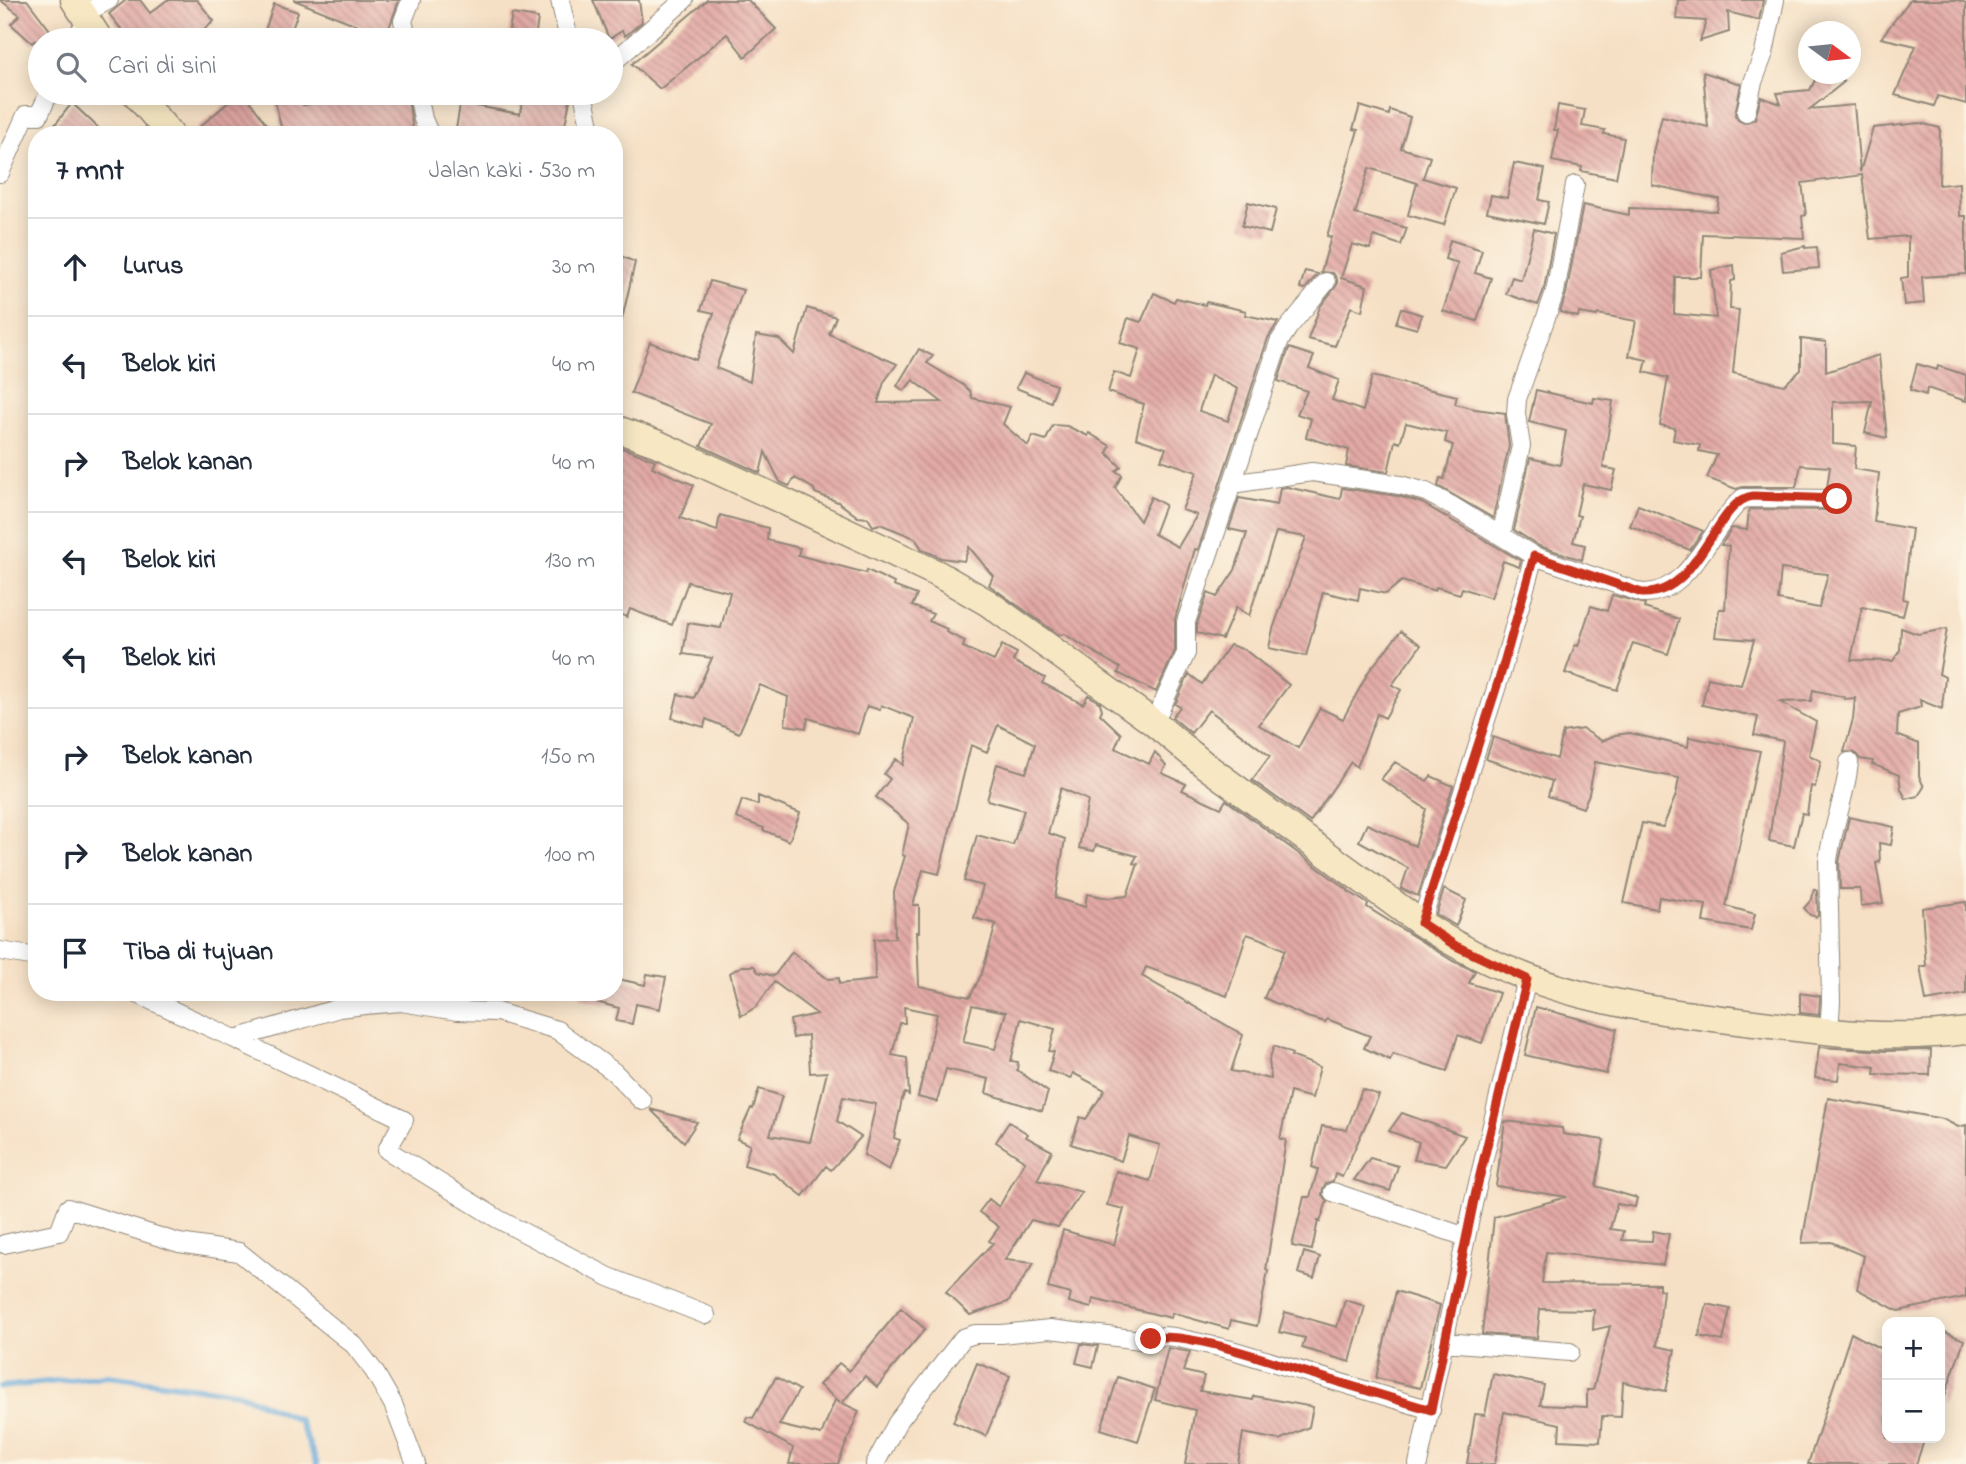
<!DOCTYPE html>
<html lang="id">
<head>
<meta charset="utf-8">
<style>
	:root { --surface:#fff; --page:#f6f6f7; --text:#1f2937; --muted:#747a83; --line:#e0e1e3 }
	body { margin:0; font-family:"Indie Flower",sans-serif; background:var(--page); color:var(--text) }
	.controls { position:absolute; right:21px; bottom:21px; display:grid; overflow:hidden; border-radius:14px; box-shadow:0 4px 18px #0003 }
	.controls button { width:63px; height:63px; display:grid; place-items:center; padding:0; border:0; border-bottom:2px solid var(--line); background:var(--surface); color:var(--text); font:35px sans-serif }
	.compass { position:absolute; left:1798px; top:21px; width:63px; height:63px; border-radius:50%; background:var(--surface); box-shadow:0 4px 18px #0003; rotate:105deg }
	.stop { position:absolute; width:21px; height:21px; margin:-16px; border:5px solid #c8321e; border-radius:50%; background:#fff }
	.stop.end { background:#c8321e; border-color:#fff; box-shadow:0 2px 7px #0008 }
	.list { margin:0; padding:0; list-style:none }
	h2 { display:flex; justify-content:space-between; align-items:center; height:91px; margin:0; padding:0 28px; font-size:30px }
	h2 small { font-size:23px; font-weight:400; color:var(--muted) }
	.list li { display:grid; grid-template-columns:46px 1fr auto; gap:21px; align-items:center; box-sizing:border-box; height:98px; padding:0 28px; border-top:2px solid var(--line) }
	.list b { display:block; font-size:26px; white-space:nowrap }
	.list em { font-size:23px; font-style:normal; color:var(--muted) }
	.icon { flex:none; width:38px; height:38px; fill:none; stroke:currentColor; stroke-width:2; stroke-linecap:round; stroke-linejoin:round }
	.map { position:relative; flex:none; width:1966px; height:1464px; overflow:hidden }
	.search { position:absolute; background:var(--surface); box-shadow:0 4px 18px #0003; left:28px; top:28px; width:595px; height:77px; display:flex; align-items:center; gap:18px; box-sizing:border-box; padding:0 24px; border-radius:38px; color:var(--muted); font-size:26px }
	.panel { position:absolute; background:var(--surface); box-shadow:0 4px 18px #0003; left:28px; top:126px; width:595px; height:875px; border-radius:28px }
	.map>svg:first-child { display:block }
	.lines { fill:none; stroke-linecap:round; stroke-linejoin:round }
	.stream { stroke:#66a7d9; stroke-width:6 }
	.building { fill:url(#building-back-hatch); fill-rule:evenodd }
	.street-casing { stroke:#908678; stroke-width:20 }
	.secondary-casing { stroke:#908678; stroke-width:29 }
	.street { stroke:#fff; stroke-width:18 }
	.secondary { stroke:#f7e8c3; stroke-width:26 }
	.route { stroke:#c8321e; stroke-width:9 }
</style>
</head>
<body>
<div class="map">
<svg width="1966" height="1464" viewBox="0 0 1966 1464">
	<defs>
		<pattern id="building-back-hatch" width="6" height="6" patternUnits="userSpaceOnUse" patternTransform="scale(1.75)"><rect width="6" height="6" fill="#e3a9a5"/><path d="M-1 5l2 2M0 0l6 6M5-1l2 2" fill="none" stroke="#b88a87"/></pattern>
	</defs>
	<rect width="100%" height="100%" fill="#fcf5e5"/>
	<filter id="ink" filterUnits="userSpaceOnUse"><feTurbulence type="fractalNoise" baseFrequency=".0143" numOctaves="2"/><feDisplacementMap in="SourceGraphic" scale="14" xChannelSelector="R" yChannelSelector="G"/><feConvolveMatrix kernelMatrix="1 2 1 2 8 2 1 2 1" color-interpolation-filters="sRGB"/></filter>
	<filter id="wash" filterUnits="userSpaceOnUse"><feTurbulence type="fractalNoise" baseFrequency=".00686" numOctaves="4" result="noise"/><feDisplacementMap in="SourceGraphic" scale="28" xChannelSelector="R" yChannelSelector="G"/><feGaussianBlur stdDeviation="1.57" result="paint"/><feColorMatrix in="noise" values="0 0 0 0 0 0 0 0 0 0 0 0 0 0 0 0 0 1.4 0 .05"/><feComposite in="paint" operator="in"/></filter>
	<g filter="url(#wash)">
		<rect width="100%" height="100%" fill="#f6e0c5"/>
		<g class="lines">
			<path class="stream" d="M0,1387L108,1376L238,1393L299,1420L317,1464"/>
		</g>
		<g id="blocks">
			<path class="building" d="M0,0H27L53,34L52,36L47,33L32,43L11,24L20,15Z
				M126,0H140L150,13L167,0H197L214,21L193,40H130L109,14Z
				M294,0H399L388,31L383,29L379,40H364L367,29Z
				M593,0H639L642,22L625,36L622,31L609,39Z
				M707,0H748L776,29L745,57L727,34L660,89L632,64Z
				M1678,0H1763L1759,20L1728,12L1729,32L1700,41L1706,21L1676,19Z
				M1910,0H1958L1966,3V104L1938,96L1934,106L1895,95L1916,46L1881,38Z
				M274,4L298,12L289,38L265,30Z
				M512,14L538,18L535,40L508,36Z
				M1703,72L1741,84L1735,115L1738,120L1744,123L1755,119L1761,97L1781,104L1777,93L1810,90L1818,74H1830L1844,82L1810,109L1854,105L1860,172L1873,128L1920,123L1940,128L1939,185L1959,183L1960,216H1966V274L1922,277L1924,303L1904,305L1901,278L1908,277V236L1870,239L1862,175L1802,183L1806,215L1802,216L1804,238L1703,234L1701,277H1675L1674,314L1716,318L1711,270L1734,265L1735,280L1731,281L1730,309L1739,310L1733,373L1784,385L1801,370V339L1826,342V372L1879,355L1887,438L1865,433L1872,401L1833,402V444L1856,446L1854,469L1879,473L1874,522L1912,529L1903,599L1907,600L1903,616L1862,607L1851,660L1893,661L1900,650L1901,628L1918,634L1947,629L1939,674L1945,677L1942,709L1920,700L1921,707L1898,714L1897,735L1919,744V776L1924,787L1918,796L1906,799L1901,789L1899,775L1872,764L1873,761L1860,759L1855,753L1844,752L1853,719L1855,698L1844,699V697L1813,690L1811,701L1780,702L1816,722L1809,755L1821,761L1815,787L1811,786L1807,814L1802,813L1794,846L1769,841L1783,741L1754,735L1758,717L1702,705L1708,678L1741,685L1754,640L1715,637L1719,609H1725L1729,546L1721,545L1732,528L1747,530L1749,509L1838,510L1846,505L1847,494L1842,489L1827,488L1830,467L1801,465L1796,487H1743L1736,489L1707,478L1717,455L1699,451L1700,445L1673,440L1675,428L1660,425L1668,378L1644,372L1647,360L1629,356L1636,321L1598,314L1597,316L1579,313L1578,317L1560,312L1566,294L1583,205L1629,215V208L1717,211L1719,199L1652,185L1653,152L1662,116L1708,127ZM1781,569L1828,574L1819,608L1778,600Z
				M226,93H244L274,135H190L231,100Z
				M273,93H300L303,105L341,99L340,93H407L414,135H283Z
				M462,93H478L476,106L520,114L524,93L570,100L563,135H455Z
				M72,103L106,135H47Z
				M1558,105L1585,110L1582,126L1605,130L1604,134L1624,138L1616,178L1581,171L1582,167L1552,161L1558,130H1554Z
				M1360,106L1389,115L1390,110L1410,117L1401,148L1430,157L1423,178L1456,188L1444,225L1408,215L1417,183L1369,168L1355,214L1407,228L1401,245L1374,236L1370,249L1352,244L1341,278L1367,286L1362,311L1351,307L1335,346L1308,339L1320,307L1337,285V279L1333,273L1321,272L1331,237L1327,236L1358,130L1353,129Z
				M1514,163L1545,169L1539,200L1549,202L1544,224L1487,212L1491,195L1507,198Z
				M1248,202L1276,209L1270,233L1242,226Z
				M1534,229L1554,234L1544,289L1538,305L1506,294L1512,277L1521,280Z
				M1450,240L1482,250L1475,273L1491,278L1477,321L1443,311L1458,263L1445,259Z
				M1805,246V248L1817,247L1819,268L1783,271L1781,252Z
				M614,253L635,262L621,324L614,323Z
				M1305,271L1318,274L1305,289L1300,288Z
				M710,281L743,290L716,368L750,382L756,335L779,339L794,354L807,308L836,317L829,334L897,364L884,382L878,403L942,402L913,380L904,391L897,386L919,349L933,356L927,363L963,385L970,391L972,398L1010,407L1003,424L1028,446L1033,436L1046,440L1053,425L1067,426L1088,436L1089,433L1110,446L1107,453L1121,467L1116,471L1122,475L1115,488L1140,521L1151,497L1165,505L1154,534L1178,547L1197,515L1182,510L1197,472L1161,460L1166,448L1136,438L1144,404L1108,392L1114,372L1131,378L1140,349L1120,343L1128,318L1141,322L1154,293L1174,302L1176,298L1205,305L1206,302L1246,311L1245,315L1278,322L1268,338L1198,550L1195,549L1175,619V651L1156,692L1118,673L1120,668L1064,634L1059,635L989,585L993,576L969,547L964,561L941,558L922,549L915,538L880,524L873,526L868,518L858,517L838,502L815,493L814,489L795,478L789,486L780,482L765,452L760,473L701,446L711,424L631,393L650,342L696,360L714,313L701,310ZM1211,375L1238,389L1228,421L1199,411Z
				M1401,308L1422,315L1417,329L1396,323Z
				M1289,348L1314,356L1309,368L1339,380L1332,400L1363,411L1372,376L1457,396L1455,404L1475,409L1505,413L1509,446L1493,518L1438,486L1440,478L1444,479L1453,445L1445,442L1447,433L1406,423L1400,443L1395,441L1388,472L1346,466L1349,450L1306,437L1311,419L1297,414L1307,391L1278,381Z
				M1917,364L1937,370L1938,366L1966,375V401L1927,388L1926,395L1910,390Z
				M1024,373L1056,385L1051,402L1016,388Z
				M1536,390L1593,403L1594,398L1613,401L1603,467L1616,470L1611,490L1583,484L1576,515L1580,516L1573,542L1585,545L1582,560L1539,546L1514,530L1530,458L1560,465L1566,431L1529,422Z
				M614,445L655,460L652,467L694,485L680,518L717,531L720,515L768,528L767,540L800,548L798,555L866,573L867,570L894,583L893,586L917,595L912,606L933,614L929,621L947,629L946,632L965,641L963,647L994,661L1002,645L1017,653L1013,661L1045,678L1042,683L1083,704L1088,695L1100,703L1102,710L1100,714L1121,734L1115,748L1149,764L1155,752L1166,766L1162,773L1186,784L1182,790L1221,808L1226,800L1348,890V891L1368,904L1367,907L1453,961L1475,971L1469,983L1499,993L1482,1043L1458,1035L1447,1071L1393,1054L1390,1060L1364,1048L1370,1036L1327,1019L1325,1022L1307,1017L1264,998L1285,950L1264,940L1247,934L1227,996L1146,967L1142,976L1243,1035L1231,1071L1271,1079L1269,1060L1274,1046L1292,1054L1291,1056L1320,1067L1312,1098L1290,1092L1280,1139L1286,1140L1266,1270L1268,1271L1257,1326L1231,1320L1229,1329L1172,1313L1171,1318L1093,1299L1091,1308L1069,1302L1071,1294L1048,1288L1063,1230L1114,1245L1124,1209L1107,1205L1116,1171L1150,1181L1160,1145L1129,1136L1121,1161L1071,1144L1080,1117L1086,1119L1105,1090L1073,1073L1071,1078L1048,1071L1054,1052L1049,1051L1055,1029L1021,1019L1011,1061L1018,1062L1017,1070L1048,1092L1042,1111L986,1093L989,1079L946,1069L937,1102L918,1097L937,1014L904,1007L905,1023H900L892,1055L907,1058L909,1095L905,1093L902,1099L894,1138L900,1140L889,1170L864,1155L876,1104L843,1097L837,1121L861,1137L831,1170L826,1166L803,1196L774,1174L744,1165L750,1145L737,1139L751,1108L753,1109L759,1089L782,1096L770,1135L810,1142L827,1072L810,1073L808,1035L793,1038L790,1020L817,1014L774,982L756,1007L741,1016L730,973L742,966H754L758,972L774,976L792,952L828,979L839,978V984L875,980L874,939L895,938L894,892L905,856L902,855L909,824L876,797L890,779L884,774L896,759L903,765L914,718L881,705L880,710L867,706L858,734L808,718L806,728L785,725L788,697L760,685L739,733L706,719L704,727L672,718L678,694L694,698L712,658L683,654L688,623L721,628L730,592L688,582L672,625L630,609L627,617L614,612V482L620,466L614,463ZM998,725L1035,744L1026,773L997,764L987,800L1024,810L1013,845L977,835L964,881L983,886L974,918L996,924L982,973L970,997L919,986L917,932H919V905H913L923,870L939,874L971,745L987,752ZM1061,788L1088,800L1079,848L1094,851L1096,845L1137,856L1133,863L1138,864L1127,896L1109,898L1087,894L1085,907L1055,898L1065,839L1048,833ZM972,1005L1006,1012L995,1049L963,1042Z
				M1287,487L1340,499L1342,488L1398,496L1422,503L1521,561L1519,567L1503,561L1491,598L1462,588L1460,594L1436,587L1435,591L1402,581L1386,594L1360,588L1358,600L1323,592L1306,656L1269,648L1273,629L1306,537L1276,532L1249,616L1236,607L1222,639L1197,633V624L1208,593L1217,597L1235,570L1247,533L1229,529L1239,498L1277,505L1280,488Z
				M1638,505L1703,531L1690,550L1630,526Z
				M1612,595L1645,604L1644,608L1679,619L1668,654L1633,643L1617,690L1565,673L1575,645L1578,646L1591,606L1607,611Z
				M1401,631L1421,645L1392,685L1401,690L1385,718L1377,714L1357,767L1351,762L1310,822L1252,780L1270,756L1209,710L1191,733L1172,717L1180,707L1175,704L1189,674L1202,684L1230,645L1245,650L1289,685L1259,725L1298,748L1320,708L1343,719L1369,671Z
				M1583,729L1602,741L1615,735L1630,733L1688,747L1689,737L1760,751L1726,906L1755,914L1751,930L1703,922L1706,905L1659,897L1657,909L1624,903L1642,823L1663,827L1676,795L1679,778L1595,762L1589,794L1583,808L1548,796L1552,781L1486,759L1493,737L1557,759L1563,732Z
				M1395,762L1427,781L1431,776L1453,786L1418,896L1401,889L1408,868L1359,841L1367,824L1415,846L1426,809L1381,779Z
				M758,796L800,813L789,841L763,830L764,828L736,818L742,800L758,805Z
				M1849,817L1894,827L1891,845L1879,843L1880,862L1876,863L1883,903L1861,906L1860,889H1840L1839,862Z
				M1444,889L1466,900L1456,926L1436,914Z
				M1814,889L1817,891L1818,916L1816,917L1810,915L1804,908L1812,899Z
				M1966,902V994L1926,1001L1920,966H1926L1922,908Z
				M647,974L666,977L660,1009L636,1004L632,1024L616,1021L619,1008L580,998L581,992H614V978L645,985Z
				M1800,993L1820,996L1819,1015L1800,1013Z
				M1536,1007L1617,1029L1606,1074L1525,1055Z
				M1819,1047L1886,1051L1931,1050L1930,1075L1874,1074L1875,1067L1840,1063L1838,1080L1815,1078Z
				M1362,1089L1379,1095L1342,1177L1335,1174L1333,1181L1326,1183L1323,1188L1322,1195L1327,1201L1320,1222L1318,1221L1312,1250L1292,1246L1304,1197H1310L1318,1169L1312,1167L1322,1126L1347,1130Z
				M1828,1098L1943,1119L1958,1127L1966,1125V1297L1898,1311L1857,1289L1864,1256L1831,1242L1802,1243Z
				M650,1109L697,1122L684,1142Z
				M1402,1113L1465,1136L1446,1165L1414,1160L1419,1142L1389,1131Z
				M1505,1121L1562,1128L1563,1134L1604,1140L1596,1186L1637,1198L1635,1207L1617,1204L1610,1229L1624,1231L1622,1240L1652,1241L1653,1231L1669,1234L1663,1265L1546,1252L1542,1283L1659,1284V1289L1663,1290L1657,1346L1675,1350L1666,1391L1623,1382L1621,1417L1602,1416L1600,1442L1559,1440L1560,1424L1504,1412L1495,1464H1467L1475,1414L1485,1415L1493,1374L1544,1385L1540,1405L1587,1407V1390H1593L1610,1326L1593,1330L1594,1310L1540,1309L1537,1338L1482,1334L1494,1217L1567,1197L1496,1186Z
				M1009,1122L1028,1134L1026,1137L1052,1151L1037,1180L1082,1192L1058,1227L1031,1220L1005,1260L1034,1263L1008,1302L970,1315L946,1292L993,1243L989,1241L999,1227L979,1212L989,1199L999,1207L1025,1161L996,1142Z
				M1370,1158L1398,1166L1390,1191L1354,1180Z
				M1304,1252L1320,1257L1314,1278L1298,1273Z
				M1396,1291L1440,1305L1420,1388L1376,1378Z
				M1345,1300L1365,1306L1350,1362L1302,1348L1305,1338L1279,1332L1285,1312L1337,1327Z
				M1707,1304L1730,1309L1723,1341L1699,1336Z
				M901,1308L925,1329L877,1387L865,1376L842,1403L859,1411L838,1464H789L793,1448L745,1421L747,1417L753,1418L776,1377L799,1390L779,1425L821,1435L835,1400L840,1402L819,1385L839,1363L849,1371Z
				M1940,1330L1964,1340L1942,1404H1940Z
				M1851,1333L1887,1352V1438H1925L1916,1464H1808Z
				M1081,1344L1098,1346L1093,1367L1076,1363Z
				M1168,1348L1190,1352L1183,1371L1204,1376L1200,1391L1253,1400L1254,1396L1313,1407L1309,1427L1279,1440L1243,1433L1238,1464H1185L1195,1410L1155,1400Z
				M977,1363L1010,1376L986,1436L953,1422Z
				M1118,1377L1155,1389L1138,1441L1101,1429Z"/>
		</g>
	</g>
	<g filter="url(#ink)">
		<use href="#blocks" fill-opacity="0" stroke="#908678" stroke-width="2"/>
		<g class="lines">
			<defs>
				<path id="street" d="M560,0L569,40
					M83,14L109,0
					M74,40L87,21
					M408,40L403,21L411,0
					M611,64L684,0
					M418,93L423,119L430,135
					M583,93L592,135
					M1746,112L1753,82L1764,53L1775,0
					M0,173L26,115H39L49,93
					M1232,484L1279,342L1288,328L1326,282
					M1501,536L1521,446L1516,414L1517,399L1555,292L1575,185
					M1534,556L1642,593C1691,595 1711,525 1743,498L1837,499
					M1154,723L1186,653V622L1232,484L1312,472L1400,485L1426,492L1452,506L1534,556L1502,670L1421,923
					M0,951L37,957
					M133,992L235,1039L339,1008L365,1005L401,1002L457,1011L497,1012L557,1030L614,1072L642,1101
					M1829,1032L1831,1002L1828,861C1832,827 1846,796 1849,762
					M235,1039L404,1120L387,1150L498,1219L609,1277L706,1315
					M1333,1192L1466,1237
					M4,1244L59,1232L68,1208L179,1243L239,1252L354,1345L374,1371L393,1404L416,1464
					M1445,1342L1570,1352
					M875,1464L897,1423L963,1338L975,1334H1001L1050,1329L1141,1340L1163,1336L1174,1337L1232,1350L1431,1410
					M1418,1464L1474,1200L1527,979"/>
				<path id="secondary" d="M74,0L100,40
					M135,93L171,135
					M614,428L656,443L781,500L938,574L988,603L1154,723L1206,766L1421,923C1529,995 1629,1008 1754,1023C1825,1032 1895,1041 1966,1031"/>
			</defs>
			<use href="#street" class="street-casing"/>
			<use href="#secondary" class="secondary-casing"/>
			<use href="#street" class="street"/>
			<use href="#secondary" class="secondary"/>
		</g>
	</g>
	<g class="lines" filter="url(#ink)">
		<path class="route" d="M1151,1339C1180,1329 1270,1361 1302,1371C1345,1384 1388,1397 1431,1410L1474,1200L1527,979L1456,946L1421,923L1502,670L1534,556L1642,593C1700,596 1715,500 1753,496L1837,499"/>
	</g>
</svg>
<div class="controls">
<button>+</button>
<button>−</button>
</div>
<svg class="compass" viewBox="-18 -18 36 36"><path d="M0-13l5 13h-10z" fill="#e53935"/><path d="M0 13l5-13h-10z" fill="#747a83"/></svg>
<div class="stop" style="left:1837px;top:499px"></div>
<div class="stop end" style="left:1151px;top:1339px"></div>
<div class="search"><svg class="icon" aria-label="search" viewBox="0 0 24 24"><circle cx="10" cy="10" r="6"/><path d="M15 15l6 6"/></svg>Cari di sini</div>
<section class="panel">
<h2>7 mnt<small>Jalan kaki · 530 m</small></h2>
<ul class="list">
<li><svg class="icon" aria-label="ahead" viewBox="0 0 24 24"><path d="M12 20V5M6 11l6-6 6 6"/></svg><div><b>Lurus</b></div><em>30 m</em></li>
<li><svg class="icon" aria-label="left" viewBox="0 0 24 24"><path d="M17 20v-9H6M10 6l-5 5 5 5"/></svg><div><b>Belok kiri</b></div><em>40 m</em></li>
<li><svg class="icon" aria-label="right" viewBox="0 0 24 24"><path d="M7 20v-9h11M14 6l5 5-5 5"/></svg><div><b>Belok kanan</b></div><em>40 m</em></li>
<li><svg class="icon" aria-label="left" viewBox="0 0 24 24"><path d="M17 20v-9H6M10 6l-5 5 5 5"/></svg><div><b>Belok kiri</b></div><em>130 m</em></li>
<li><svg class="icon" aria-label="left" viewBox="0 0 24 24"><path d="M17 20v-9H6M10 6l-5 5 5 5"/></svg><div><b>Belok kiri</b></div><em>40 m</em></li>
<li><svg class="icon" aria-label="right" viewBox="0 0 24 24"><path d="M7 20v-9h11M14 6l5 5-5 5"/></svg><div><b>Belok kanan</b></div><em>150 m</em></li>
<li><svg class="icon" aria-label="right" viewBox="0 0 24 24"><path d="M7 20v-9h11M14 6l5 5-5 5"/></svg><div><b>Belok kanan</b></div><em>100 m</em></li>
<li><svg class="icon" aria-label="arrive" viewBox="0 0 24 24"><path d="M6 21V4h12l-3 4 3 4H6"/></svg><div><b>Tiba di tujuan</b></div></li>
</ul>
</section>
</div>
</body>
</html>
